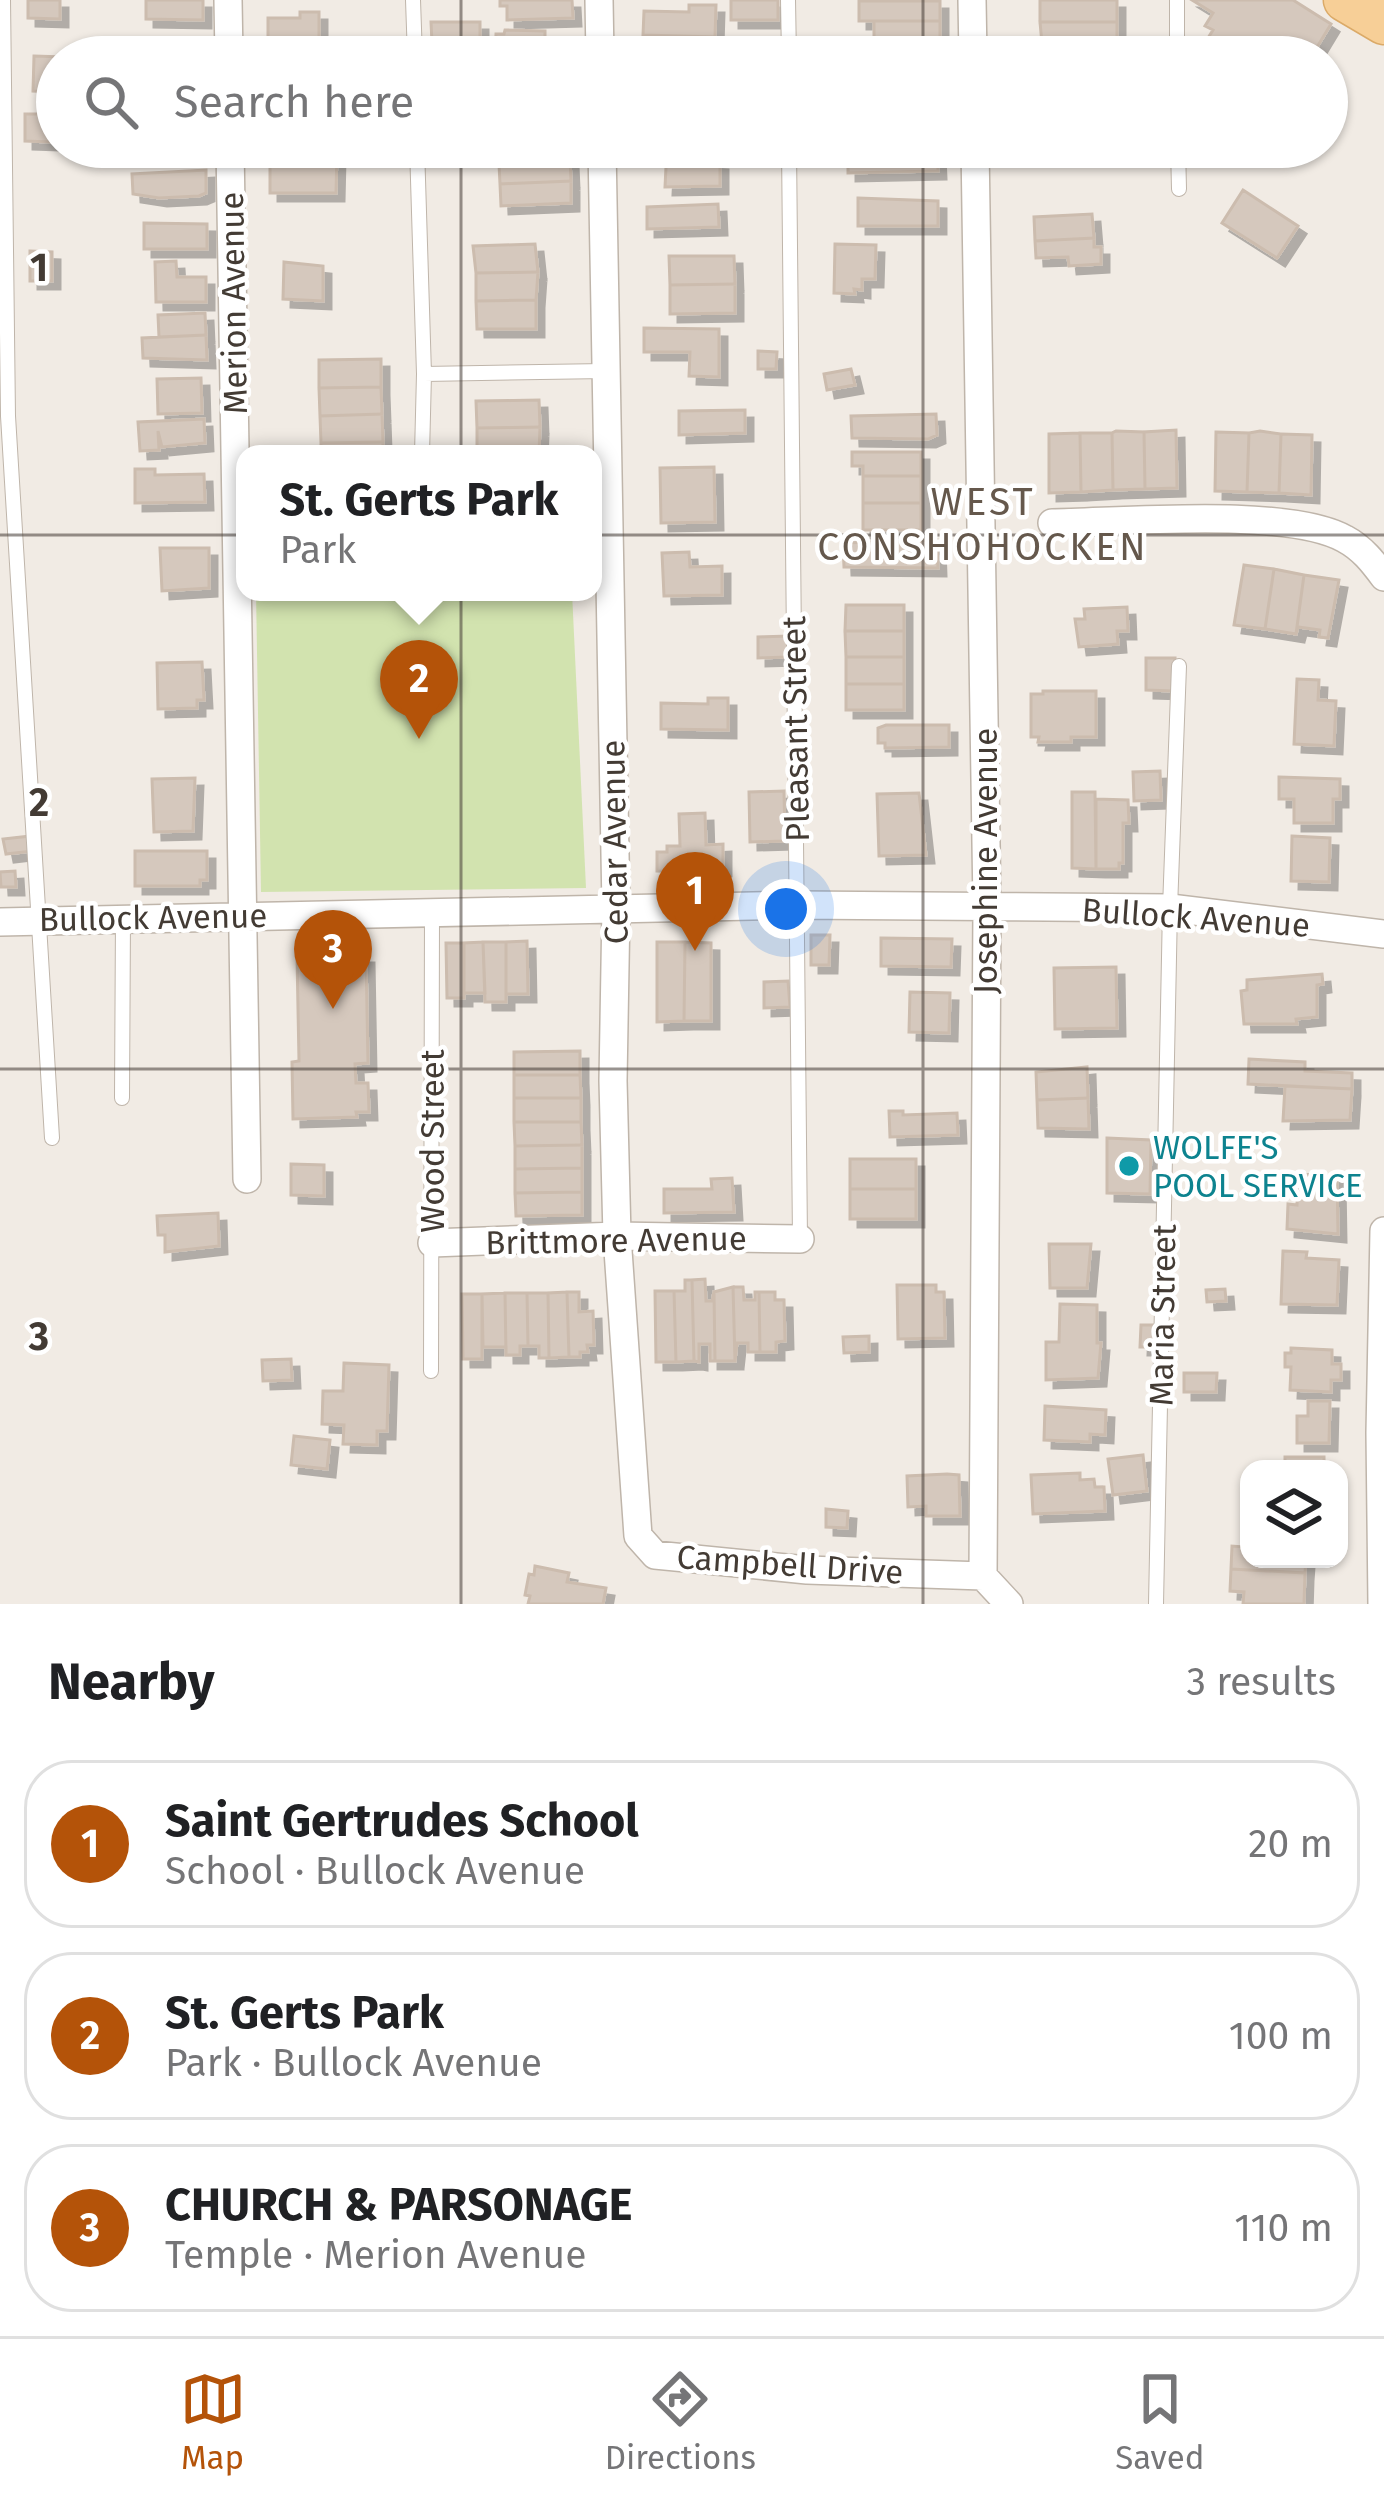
<!DOCTYPE html>
<html lang="en">
<head>
<meta charset="utf-8">
<style>
	:root { --surface:#fff; --page:#f2f2f2; --text:#202124; --muted:#757577; --line:#e0e0e0; --accent:#b45309 }
	body { margin:0; font-family:"Fira Sans",sans-serif; background:var(--page); color:var(--text) }
	.controls { position:absolute; right:36px; bottom:36px; display:grid; overflow:hidden; border-radius:24px; box-shadow:0 3px 9px #0004 }
	.controls button { width:108px; height:108px; display:grid; place-items:center; padding:0; border:0; border-bottom:3px solid var(--line); background:var(--surface); color:var(--text); font:60px sans-serif }
	.you { position:absolute; left:786px; top:909px; width:42px; height:42px; margin:-30px; border:9px solid #fff; border-radius:50%; background:#1a73e8; box-shadow:0 0 0 18px #1a73e833 }
	.badge { display:grid; place-items:center; width:78px; height:78px; border-radius:50%; background:var(--accent); color:#fff; font-size:39px; font-weight:700 }
	.pin { position:absolute; translate:-50% -99px; filter:drop-shadow(0 3px 6px #0008) }
	.pin::after { content:''; position:absolute; top:63px; width:42px; height:36px; background:inherit; clip-path:polygon(0 0,100% 0,50% 100%) }
	.popup { position:absolute; left:236px; top:445px; width:366px; height:156px; box-sizing:border-box; display:grid; place-content:center; border-radius:24px; background:var(--surface); filter:drop-shadow(0 3px 9px #0005); font-size:39px; white-space:nowrap; color:var(--muted) }
	.popup b { font-size:45px; color:var(--text) }
	.popup::after { content:''; position:absolute; left:50%; top:100%; margin-left:-24px; border:24px solid transparent; border-top-color:var(--surface) }
	.list { margin:0; padding:0; list-style:none }
	h2 { display:flex; justify-content:space-between; align-items:center; height:156px; margin:0; padding:0 48px; font-size:51px }
	h2 small { font-size:39px; font-weight:400; color:var(--muted) }
	.list li { display:grid; grid-template-columns:78px 1fr auto; gap:36px; align-items:center; box-sizing:border-box; height:168px; margin:0 24px 24px; padding:0 24px; border:3px solid var(--line); border-radius:48px }
	.list b { display:block; font-size:45px; white-space:nowrap }
	.list p { margin:0; font-size:39px; white-space:nowrap; color:var(--muted) }
	.list em { font-size:39px; font-style:normal; color:var(--muted) }
	.icon { flex:none; width:66px; height:66px; fill:none; stroke:currentColor; stroke-width:2; stroke-linecap:round; stroke-linejoin:round }
	.map { position:relative; flex:none; width:1384px; height:1604px; overflow:hidden }
	.search { position:absolute; background:var(--surface); box-shadow:0 3px 9px #0004; left:36px; right:36px; top:36px; height:132px; display:flex; align-items:center; gap:30px; box-sizing:border-box; padding:0 42px; border-radius:66px; color:var(--muted); font-size:45px }
	.sheet { height:732px; background:var(--surface) }
	nav { display:flex; justify-content:space-around; align-items:center; box-sizing:border-box; height:168px; border-top:3px solid var(--line); background:var(--surface); font-size:33px; color:var(--muted) }
	nav a { display:grid; justify-items:center; gap:6px }
	nav .on { color:var(--accent) }
	.map>svg:first-child { display:block }
	.green { fill:#d2e3af }
	.building { fill:#d5c8bd; stroke:#ccbcae; stroke-width:3; filter:url(#shadow) }
	.lines { fill:none; stroke-linecap:round; stroke-linejoin:round }
	.lane-casing { stroke:#bfb5aa; stroke-width:16 }
	.street-casing { stroke:#bfb5aa; stroke-width:30 }
	.primary-casing { stroke:#dbaa68; stroke-width:45 }
	.lane { stroke:#fff; stroke-width:14 }
	.street { stroke:#fff; stroke-width:27 }
	.primary { stroke:#f7cf97; stroke-width:42 }
	.grid { fill:none; stroke:#433b34; stroke-width:3; stroke-opacity:0.55 }
	.culture-dot { fill:#0f9aa8; stroke:#fff; stroke-width:4.5 }
	.labels { text-anchor:middle; stroke-width:9; stroke-linejoin:round; paint-order:stroke }
	.street-label { font-size:33px; fill:#433b34; stroke:#fff }
	.culture-label { font-size:33px; fill:#0d838f; stroke:#fff; text-anchor:start }
	.quarter-label { font-size:39px; letter-spacing:3px; fill:#65584c; stroke:#fff }
	.grid-label { font-size:39px; text-anchor:middle; font-weight:bold; fill:#433b34; stroke:#fff; stroke-width:9; stroke-linejoin:round; paint-order:stroke }
</style>
</head>
<body>
<div class="map">
<svg width="1384" height="1604" viewBox="0 0 1384 1604">
	<defs>
		<filter id="shadow"><feDropShadow dx="8" dy="8" stdDeviation="0" flood-color="#0004"/></filter>
	</defs>
	<rect width="100%" height="100%" fill="#f1ebe4"/>
	<path class="green" d="M256,592H572L586,888L261,892Z"/>
	<path class="building" d="M28,0H60V19L28,18Z
		M146,0H203V20L146,19Z
		M500,0H572L573,18L507,20V6H500Z
		M731,0H778V20H731Z
		M1040,0H1117V22H1040Z
		M1192,0H1293L1331,24L1311,57H1215L1201,49L1213,30L1205,26L1213,13Z
		M859,1H940V21H859Z
		M689,5H716L715,37L643,35L644,11L689,12Z
		M300,12H319V43H268V18H300Z
		M874,21H940V47H874Z
		M431,22H480V57L437,56L436,43H432Z
		M1040,22H1117V56L1043,55Z
		M505,30L545,31V41H554V57H495L496,34H504Z
		M690,49L703,50V57H643V50Z
		M34,56L65,57H57V92L33,91Z
		M25,114H51V127H55L51,142L25,141Z
		M667,147H705L704,161L720,162V186L665,187Z
		M937,148L938,171L848,173V150Z
		M270,151H337L336,193H270Z
		M570,158L571,181L500,184L499,164Z
		M206,170V193L199,196L159,198L133,194L132,174Z
		M571,181V203L501,206L500,184Z
		M1243,190L1298,226L1277,258L1222,223Z
		M858,198L938,201V226H858Z
		M718,204L719,227L647,229V207Z
		M1092,214L1094,238L1035,241L1034,217Z
		M144,223L207,224V249H144Z
		M1094,238V247H1101V264L1069,266L1068,257L1036,258L1035,241Z
		M535,244L538,272L476,273L473,246Z
		M835,244L876,245L875,279H862V290L854,289L855,294L834,293Z
		M30,251L52,252V281H30Z
		M669,256H734L735,284L670,285Z
		M176,261L177,277H206V302H156L155,262Z
		M284,262L323,266V301L283,299Z
		M538,272L536,300L476,301V273Z
		M735,284V313L670,314V285Z
		M536,300V329H477L476,301Z
		M205,313L206,335L159,337L158,315Z
		M644,328L719,329V377L689,376L690,352H644Z
		M206,335L207,360L143,358L142,338Z
		M758,351L777,352L776,369H758Z
		M381,359V387L319,388V360Z
		M851,369L855,385L827,390L824,374Z
		M201,378L202,413L158,414L157,379Z
		M381,387L382,414L320,416L319,388Z
		M539,400L540,427L477,428L476,401Z
		M745,410V433L679,435V411Z
		M382,414L383,442L321,443L320,416Z
		M936,414L937,435L928,439L852,438L851,416Z
		M204,419L205,443L162,447L158,431L159,450L140,451L138,422Z
		M540,427L539,454H477V428Z
		M1176,430L1177,488L1145,489L1144,432Z
		M1116,431L1144,432L1145,489L1113,490L1112,433Z
		M1260,431L1281,434L1279,493L1247,492L1249,433Z
		M1216,432L1249,433L1247,492L1215,491Z
		M1080,433H1112L1113,490L1081,492Z
		M1080,433L1081,492L1049,493V434Z
		M1281,434L1312,435L1311,495L1279,493Z
		M383,442V454H321V443Z
		M852,452H921V476H863V466H852Z
		M714,467L715,522L661,523L660,468Z
		M135,469H155V475L204,474L205,502L135,503Z
		M863,476H921V503H863Z
		M863,503H921V530H863Z
		M937,540L938,568L844,567L843,543Z
		M160,548H209V588L162,591Z
		M689,552L690,567L722,566V595L664,596L662,553Z
		M1244,565L1274,569L1265,629L1234,625Z
		M1274,569L1304,575L1296,634L1265,629Z
		M1304,575L1339,580L1328,638L1319,637L1320,630L1298,627L1296,634Z
		M846,605H904V631H845Z
		M1127,607L1128,631H1117L1118,644L1079,647L1075,619H1085L1084,609Z
		M845,631H904V657H846Z
		M788,636L789,657L758,658V637Z
		M846,657H904V684H846Z
		M1146,658H1175L1174,691L1146,690Z
		M202,662L204,700H197V708L158,709L157,663Z
		M1297,679L1319,680L1318,700L1336,701L1334,746L1294,744Z
		M846,684H904V710H846Z
		M1043,691H1096V737H1071V742H1038L1039,737H1031V694H1043Z
		M708,698H728V730L661,729V703L708,704Z
		M886,725H949V747L885,748V743H878V728Z
		M1160,771L1161,800L1134,801L1133,772Z
		M1279,777L1340,779V799H1333V823H1294V799H1279Z
		M195,778L193,831L154,832L152,779Z
		M784,791L785,841L750,842L749,792Z
		M1072,792H1095L1096,869L1072,868Z
		M919,793L926,855L879,856L877,794Z
		M1096,799L1128,800L1129,823H1123V863H1119V869H1096Z
		M705,813L706,845L723,844V868L707,872L657,871V852H667V846H680L679,814Z
		M31,836L33,851L6,854L3,839Z
		M1292,836L1330,838L1329,882L1291,881Z
		M135,851H207V880H200V886H135Z
		M15,871L16,887H1L0,872Z
		M811,935H830L829,965H811Z
		M881,938L952,939L951,967L881,966Z
		M527,941L528,994H506V942Z
		M483,942H506V1002H485Z
		M483,942L485,993H464V943Z
		M657,942H685L684,1021L657,1022Z
		M685,942L711,943V1021H684Z
		M446,943H464V998H447Z
		M316,946H345V955H366L368,1063L355,1064L356,1083H368L369,1112H356L357,1117L293,1119L292,1062L299,1061L297,956H316Z
		M1116,967L1117,1028L1055,1029L1054,968Z
		M1322,974L1323,984L1317,985V1017L1296,1019L1297,1024H1244L1241,991L1247,990V980Z
		M788,981L790,1007L764,1008V982Z
		M910,992L950,993L949,1033L909,1032Z
		M580,1051V1075H514V1052Z
		M1249,1059L1305,1062V1071L1352,1073V1089L1248,1084Z
		M1087,1067L1088,1098L1037,1100L1036,1072Z
		M514,1075H580L581,1098H514Z
		M1285,1086L1352,1089L1350,1120L1283,1121Z
		M514,1098H581V1122H514Z
		M1088,1098L1089,1129L1038,1128L1037,1100Z
		M889,1111H903V1115L957,1113L958,1135L890,1137Z
		M514,1122H581L582,1145L515,1146Z
		M1107,1138L1151,1140L1150,1194L1107,1193Z
		M582,1145V1168L515,1169V1146Z
		M850,1159H916V1189H850Z
		M291,1164L324,1165V1196L291,1195Z
		M582,1168V1192L515,1193V1169Z
		M1298,1174L1337,1176L1338,1234L1287,1229L1288,1204L1297,1205Z
		M732,1178L734,1212L664,1213V1189H712L711,1179Z
		M850,1189H916V1219H850Z
		M582,1192V1215L516,1216L515,1193Z
		M218,1213L219,1246L165,1252V1235H158L157,1216Z
		M1049,1244H1091L1087,1288H1050Z
		M1283,1251L1307,1252L1306,1258L1339,1260L1337,1305L1281,1304Z
		M705,1279L706,1301H712L714,1292L715,1361H710V1344H699V1362L694,1361L692,1280Z
		M685,1280H692L694,1361L676,1362L674,1291H685Z
		M897,1285H936V1292H944L945,1338L898,1339Z
		M733,1287H743L744,1300H755V1292H759L760,1352H748V1343H737L735,1361Z
		M733,1287L735,1361H715L714,1292Z
		M1225,1289L1226,1301L1207,1302L1206,1290Z
		M655,1291H674L676,1362H656Z
		M567,1292L569,1357L549,1358L548,1293Z
		M567,1292H579V1312L593,1311L594,1345H587L588,1352H580V1357H569Z
		M759,1292H775V1300H784L785,1341L776,1342V1352H760Z
		M505,1293L506,1355V1347H483L482,1294Z
		M505,1293H527L528,1346H520V1355H506Z
		M527,1293H548L549,1358H539V1346H528Z
		M462,1294H482V1359H463Z
		M1060,1304L1097,1305V1343H1101L1098,1378L1046,1380V1342H1059Z
		M1141,1325H1156V1347H1140Z
		M869,1336V1352L844,1353L843,1337Z
		M1291,1348L1332,1350V1364H1341V1380H1331V1392L1290,1390L1291,1367H1285V1353H1291Z
		M291,1359L292,1380L263,1381L262,1360Z
		M344,1363L389,1365L387,1431H377V1445L343,1444L344,1425L322,1424L323,1391H343Z
		M1184,1373H1217L1216,1392H1184Z
		M1308,1401H1330L1329,1443H1297V1416H1308Z
		M1045,1406L1106,1410L1105,1435L1090,1434V1442L1044,1440Z
		M294,1436L330,1440L327,1469L291,1465Z
		M1143,1455L1147,1491L1113,1495L1108,1459Z
		M1285,1457H1324V1469H1285Z
		M1080,1473V1480L1094,1479L1095,1487H1104L1105,1511L1033,1514L1031,1475Z
		M947,1474L959,1475L960,1516H926V1506L908,1507L907,1476Z
		M826,1509L848,1511L847,1528L826,1527Z
		M1245,1532L1249,1533V1559H1306L1305,1573L1231,1569L1232,1546L1244,1547Z
		M535,1566L569,1573L567,1582L606,1588L603,1604H528L530,1596L525,1595L529,1574L534,1575Z
		M1231,1569L1305,1573L1304,1604H1243L1244,1592L1230,1591Z"/>
	<g class="lines">
		<defs>
			<path id="lane" d="M3,0L8,416L52,1138
				M413,0L415,57
				M788,0L789,57
				M1177,0V57
				M417,147L424,374L422,454
				M789,147L800,1239
				M1178,147L1179,189
				M424,374L606,371
				M122,1098L123,917
				M431,1371L432,912
				M1156,1604L1170,908L1179,666"/>
			<path id="street" d="M228,0L229,57
				M599,0L600,57
				M972,0L973,57
				M230,147L247,1179
				M602,147L616,908L613,1081L617,1236L638,1536L655,1555L807,1570L983,1576L1009,1604
				M975,147L987,906L983,1576
				M1052,523C1123,522 1288,507 1345,539C1362,548 1373,562 1384,577
				M0,922L797,905L1170,908L1384,934
				M432,1243L617,1236L800,1239
				M1382,1604L1380,1433L1384,1231"/>
			<path id="primary" d="M1345,0L1384,23"/>
		</defs>
		<use href="#lane" class="lane-casing"/>
		<use href="#street" class="street-casing"/>
		<use href="#primary" class="primary-casing"/>
		<use href="#lane" class="lane"/>
		<use href="#street" class="street"/>
		<use href="#primary" class="primary"/>
	</g>
	<path class="grid" d="M461,0V57M923,0V57M461,147V1604M923,147V1604M0,535H1384M0,1069H1384"/>
	<circle class="culture-dot" cx="1129" cy="1166" r="12"/>
	<g class="labels">
		<g class="street-label">
			<text transform="translate(233 303) rotate(-91)" y="12">Merion Avenue</text>
			<text transform="translate(795 729) rotate(-91)" y="12">Pleasant Street</text>
			<text transform="translate(614 842) rotate(-91)" y="12">Cedar Avenue</text>
			<text transform="translate(985 861) rotate(-90)" y="12">Josephine Avenue</text>
			<text transform="translate(153 917) rotate(-1)" y="12">Bullock Avenue</text>
			<text transform="translate(1196 917) rotate(4)" y="12">Bullock Avenue</text>
			<text transform="translate(432 1141) rotate(-90)" y="12">Wood Street</text>
			<text transform="translate(616 1240) rotate(-1)" y="12">Brittmore Avenue</text>
			<text transform="translate(1162 1315) rotate(-89)" y="12">Maria Street</text>
			<text transform="translate(790 1564) rotate(4)" y="12">Campbell Drive</text>
		</g>
		<g class="culture-label">
			<text x="1153" y="1159">WOLFE'S<tspan x="1153" dy="38">POOL SERVICE</tspan></text>
		</g>
		<g class="quarter-label">
			<text x="983" y="515">WEST<tspan x="983" dy="45">CONSHOHOCKEN</tspan></text>
		</g>
	</g>
	<g class="grid-label">
		<text x="39" y="281">1</text>
		<text x="39" y="816">2</text>
		<text x="39" y="1350">3</text>
	</g>
</svg>
<div class="controls">
<button><svg class="icon" aria-label="layers" viewBox="0 0 24 24"><path d="M12 4l9 5-9 5-9-5zM3 14l9 5 9-5"/></svg></button>
</div>
<div class="you"></div>
<div class="pin badge" style="left:695px;top:951px">1</div>
<div class="pin badge" style="left:419px;top:739px">2</div>
<div class="popup"><b>St. Gerts Park</b>Park</div>
<div class="pin badge" style="left:333px;top:1009px">3</div>
<div class="search"><svg class="icon" aria-label="search" viewBox="0 0 24 24"><circle cx="10" cy="10" r="6"/><path d="M15 15l6 6"/></svg>Search here</div>
</div>
<section class="sheet">
<h2>Nearby<small>3 results</small></h2>
<ul class="list">
<li><span class="badge">1</span><div><b>Saint Gertrudes School</b><p>School · Bullock Avenue</p></div><em>20 m</em></li>
<li><span class="badge">2</span><div><b>St. Gerts Park</b><p>Park · Bullock Avenue</p></div><em>100 m</em></li>
<li><span class="badge">3</span><div><b>CHURCH &amp; PARSONAGE</b><p>Temple · Merion Avenue</p></div><em>110 m</em></li>
</ul>
</section>
<nav>
<a class="on"><svg class="icon" aria-label="map" viewBox="0 0 24 24"><path d="M3 6l6-2 6 2 6-2v14l-6 2-6-2-6 2zM9 4v14M15 6v14"/></svg>Map</a>
<a><svg class="icon" aria-label="directions" viewBox="0 0 24 24"><path d="M12 3l9 9-9 9-9-9zM9 14v-3h6M13 9l2 2-2 2"/></svg>Directions</a>
<a><svg class="icon" aria-label="saved" viewBox="0 0 24 24"><path d="M7 4h10v16l-5-4-5 4z"/></svg>Saved</a>
</nav>
</body>
</html>
